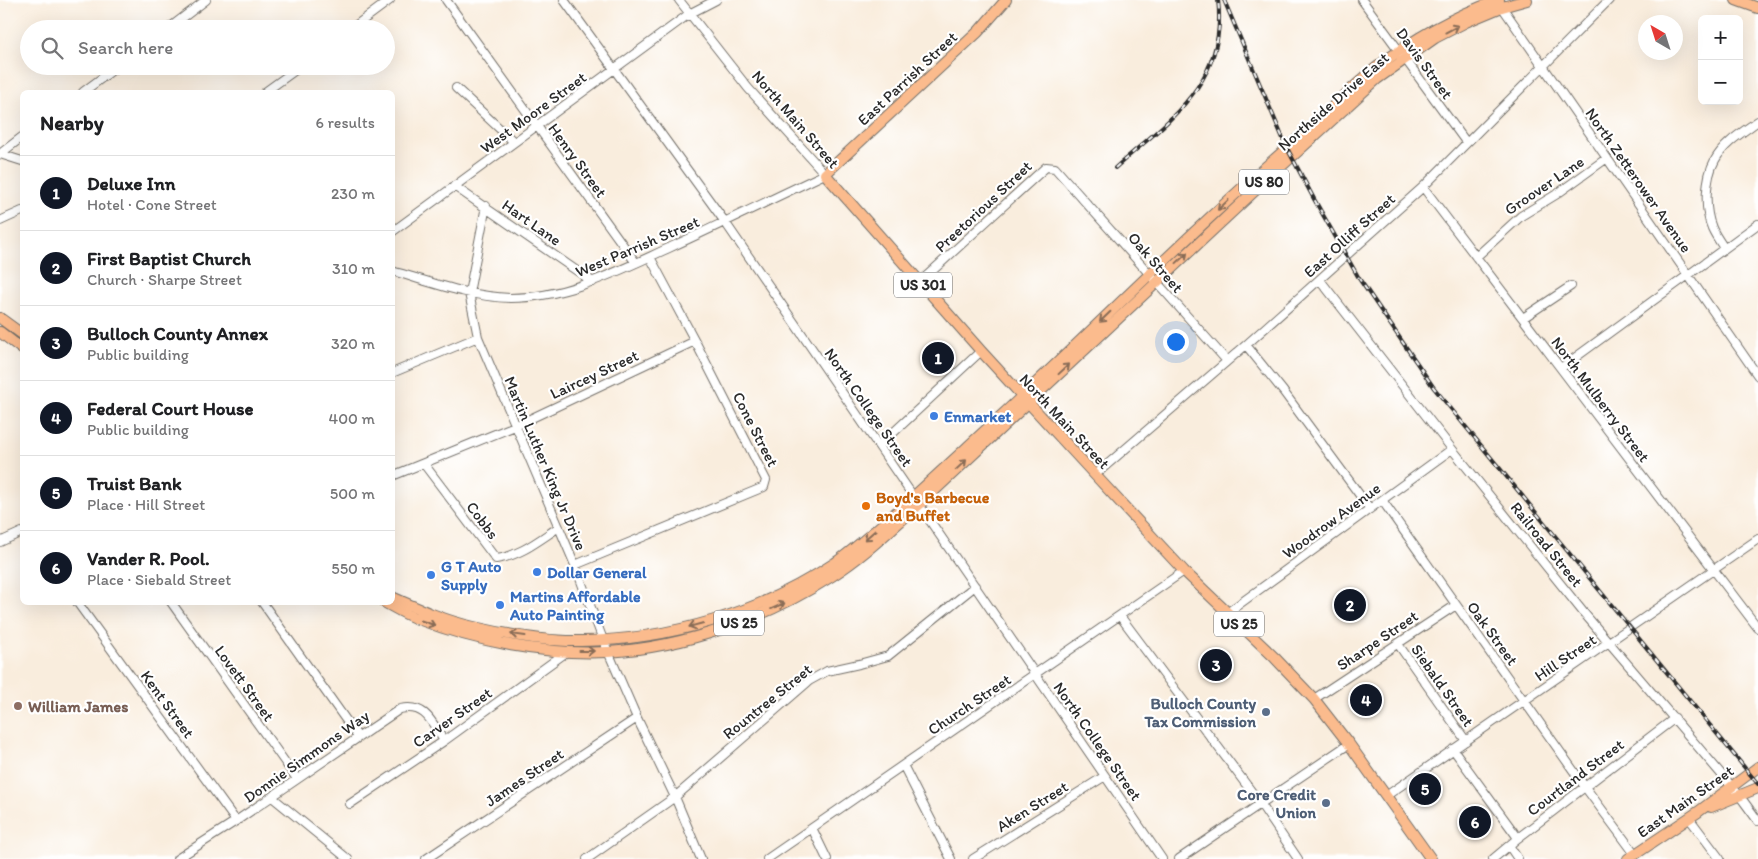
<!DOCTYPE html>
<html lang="en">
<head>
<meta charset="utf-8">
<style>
	:root { --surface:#fff; --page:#f2f2f2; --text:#202124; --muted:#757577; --line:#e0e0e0; --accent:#111827 }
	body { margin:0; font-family:Itim,sans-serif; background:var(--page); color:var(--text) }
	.controls { position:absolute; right:15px; top:15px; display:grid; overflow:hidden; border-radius:8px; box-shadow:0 5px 20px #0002 }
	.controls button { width:45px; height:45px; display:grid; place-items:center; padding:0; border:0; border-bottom:1px solid var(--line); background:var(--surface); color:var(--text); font:25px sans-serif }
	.compass { position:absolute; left:1638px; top:15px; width:45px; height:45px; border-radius:50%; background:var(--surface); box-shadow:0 5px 20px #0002; rotate:321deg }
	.you { position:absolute; left:1175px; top:341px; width:18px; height:18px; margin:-12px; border:4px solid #fff; border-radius:50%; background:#1a73e8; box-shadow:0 0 0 8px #1a73e833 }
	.badge { display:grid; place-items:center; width:32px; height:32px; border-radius:50%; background:var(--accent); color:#fff; font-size:16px; font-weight:700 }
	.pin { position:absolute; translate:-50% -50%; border:2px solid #fff; box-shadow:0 1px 5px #0006 }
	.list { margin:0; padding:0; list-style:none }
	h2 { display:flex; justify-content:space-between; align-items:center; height:65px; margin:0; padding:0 20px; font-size:21px }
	h2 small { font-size:16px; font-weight:400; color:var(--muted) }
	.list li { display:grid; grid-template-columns:32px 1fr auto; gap:15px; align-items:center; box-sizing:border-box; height:75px; padding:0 20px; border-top:1px solid var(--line) }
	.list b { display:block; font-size:19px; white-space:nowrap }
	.list p { margin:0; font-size:16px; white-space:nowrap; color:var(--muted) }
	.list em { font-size:16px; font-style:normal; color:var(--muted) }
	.icon { flex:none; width:28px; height:28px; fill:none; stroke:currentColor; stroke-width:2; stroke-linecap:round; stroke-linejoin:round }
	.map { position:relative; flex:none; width:1758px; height:859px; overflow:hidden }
	.search { position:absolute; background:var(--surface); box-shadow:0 5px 20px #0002; left:20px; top:20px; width:375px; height:55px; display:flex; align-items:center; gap:12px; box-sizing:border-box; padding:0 18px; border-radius:28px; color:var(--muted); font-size:19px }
	.panel { position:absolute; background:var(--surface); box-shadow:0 5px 20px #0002; left:20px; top:90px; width:375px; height:515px; border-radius:8px }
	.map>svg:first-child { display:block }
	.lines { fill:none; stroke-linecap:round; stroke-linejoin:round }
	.minor-casing { stroke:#736f69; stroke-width:10 }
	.major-casing { stroke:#736f69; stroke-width:12 }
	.minor { stroke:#fff; stroke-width:8 }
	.major { stroke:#fbbb8d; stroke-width:10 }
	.rail-casing { stroke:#2b2b2b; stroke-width:4 }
	.rail { stroke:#fff; stroke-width:2; stroke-dasharray:5.5; stroke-linecap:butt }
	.oneway { stroke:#896c57 }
	.shop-dot { fill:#3f7fe0; stroke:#fff; stroke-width:2 }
	.food-dot { fill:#e8710a; stroke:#fff; stroke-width:2 }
	.education-dot { fill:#8d6e63; stroke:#fff; stroke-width:2 }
	.service-dot { fill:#5c6f8a; stroke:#fff; stroke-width:2 }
	.labels { text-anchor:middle; stroke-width:4.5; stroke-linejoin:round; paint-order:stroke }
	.shield { fill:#fff; stroke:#6b6b6b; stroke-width:1 }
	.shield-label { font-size:15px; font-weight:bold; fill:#2b2b2b }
	.street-label { font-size:16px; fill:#2b2b2b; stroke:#fff }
	.shop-label { font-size:16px; font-weight:bold; fill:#366cbe; stroke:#fff; text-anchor:start }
	.food-label { font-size:16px; font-weight:bold; fill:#c56008; stroke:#fff; text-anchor:start }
	.service-label { font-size:16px; font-weight:bold; fill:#4e5e75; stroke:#fff; text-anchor:end }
	.education-label { font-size:16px; font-weight:bold; fill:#785e54; stroke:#fff; text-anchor:start }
</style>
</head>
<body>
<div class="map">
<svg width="1758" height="859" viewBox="0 0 1758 859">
	<rect width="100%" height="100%" fill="#fff"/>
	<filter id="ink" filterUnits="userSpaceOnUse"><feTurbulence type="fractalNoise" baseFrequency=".02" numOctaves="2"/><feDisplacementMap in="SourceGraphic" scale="10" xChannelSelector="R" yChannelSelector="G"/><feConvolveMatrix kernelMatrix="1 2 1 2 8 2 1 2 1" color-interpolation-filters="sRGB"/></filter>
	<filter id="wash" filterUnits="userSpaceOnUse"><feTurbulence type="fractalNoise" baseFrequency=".0096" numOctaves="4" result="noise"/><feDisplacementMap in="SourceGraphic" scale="20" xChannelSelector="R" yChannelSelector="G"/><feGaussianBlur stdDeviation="1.12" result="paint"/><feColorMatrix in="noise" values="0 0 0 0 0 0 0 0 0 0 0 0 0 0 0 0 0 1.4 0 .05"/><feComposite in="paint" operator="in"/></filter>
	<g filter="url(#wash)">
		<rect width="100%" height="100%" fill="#f9eddd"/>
	</g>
	<g filter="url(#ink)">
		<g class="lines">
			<defs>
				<path id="minor" d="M446,0L636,263
					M564,0L725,222L1162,859
					M1362,0L1466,142
					M1500,4L1758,376
					M168,29L206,0
					M351,29L390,0
					M456,88L514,142
					M83,92L118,66
					M265,92L301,66
					M0,154L22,137
					M0,154L22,161
					M454,186L593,282
					M1423,187L1758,628
					M486,206L469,293L478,337L575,565L603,640L637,718L675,797L701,859
					M0,221L22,211
					M392,232L689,14L716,0
					M1724,248C1720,242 1715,235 1712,228C1704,209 1705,178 1715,160C1724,143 1743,132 1758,121
					M1476,257L1521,216L1557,194L1607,158
					M392,271C431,282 470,297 510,298C568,298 620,270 671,247C723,223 774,198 825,174L748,88L679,0
					M1320,280L1452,449L1583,612L1739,795L1758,821
					M920,282L1046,167L1055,168L1227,361
					M1523,318L1571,286
					M1246,345L1283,391L1370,509
					M1561,368L1758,224
					M392,373L478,337
					M879,446L981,351
					M424,464L496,559C520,556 539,540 559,527
					M1095,475L1246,345L1423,187L1609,0
					M392,476L515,426L695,341
					M1382,500L1585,787L1635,854
					M0,542L22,532
					M575,565L764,487L766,480L695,341L650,257
					M77,602L236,821
					M171,602L297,779
					M262,602L358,737
					M1227,613L1452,449
					M1120,616L1260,803L1298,859
					M1398,644L1466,741
					M1314,699L1456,605
					M1453,749L1518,838
					M903,765L951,859
					M1386,796L1758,539
					M272,797L348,859
					M350,804L444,741L568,651
					M1689,818L1720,859
					M812,828L827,859
					M1510,847L1518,859
					M177,859L236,821L400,709C425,703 432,722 444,741
					M426,859L637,718
					M587,859L675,797L809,681L827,671L859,664L888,656L975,586
					M767,859L1184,571
					M973,859L1105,776
					M1179,859L1349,744
					M1493,859L1518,838L1675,718"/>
				<path id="major" d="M1006,0L978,32L825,174L981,351L1095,475L1184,571L1275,658L1314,699L1349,744L1431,859
					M1736,0L1758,8
					M0,318L22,334
					M0,332L22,349
					M392,597C419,609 446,621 474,627C509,635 546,642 581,641C670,640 760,613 835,563C855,549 873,532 892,516C929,483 965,449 1001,416C1101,323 1197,225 1301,136C1326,114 1350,89 1376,68C1414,38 1454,16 1499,0
					M384,602C395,608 406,615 418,619C477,642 545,655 608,652C686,647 765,619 832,576C864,556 891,529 920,504L1263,183L1377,79L1435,38L1466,22L1502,7L1527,0
					M1711,807L1758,788
					M1628,859L1698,812L1758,767"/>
			</defs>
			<use href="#minor" class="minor-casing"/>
			<use href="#major" class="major-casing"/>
			<use href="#minor" class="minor"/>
			<use href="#major" class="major"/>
			<defs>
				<path id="rail" d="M1224,0L1287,148L1314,199L1360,280L1434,388L1758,784
					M1115,168C1169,120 1228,82 1218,0"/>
			</defs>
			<use href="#rail" class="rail-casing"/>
			<use href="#rail" class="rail"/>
		</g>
		<defs><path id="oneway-shaft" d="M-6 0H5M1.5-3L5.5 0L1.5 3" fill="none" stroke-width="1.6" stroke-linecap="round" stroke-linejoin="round" transform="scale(1.25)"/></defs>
		<g class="oneway">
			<use href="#oneway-shaft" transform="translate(1452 29) rotate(-28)"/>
			<use href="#oneway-shaft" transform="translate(1223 205) rotate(137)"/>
			<use href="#oneway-shaft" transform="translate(1182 258) rotate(-43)"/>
			<use href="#oneway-shaft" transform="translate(1105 317) rotate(136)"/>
			<use href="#oneway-shaft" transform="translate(1064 369) rotate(-43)"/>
			<use href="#oneway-shaft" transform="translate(961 465) rotate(-43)"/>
			<use href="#oneway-shaft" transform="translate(870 535) rotate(139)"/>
			<use href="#oneway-shaft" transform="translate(778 606) rotate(-24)"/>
			<use href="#oneway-shaft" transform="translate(428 623) rotate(19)"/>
			<use href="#oneway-shaft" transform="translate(696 625) rotate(165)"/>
			<use href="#oneway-shaft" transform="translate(518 635) rotate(-172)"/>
			<use href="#oneway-shaft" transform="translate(587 651)"/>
		</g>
	</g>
	<g class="shop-dot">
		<circle cx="934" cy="416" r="5"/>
		<circle cx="537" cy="572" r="5"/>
		<circle cx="431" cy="575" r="5"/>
		<circle cx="500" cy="605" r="5"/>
	</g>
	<circle class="food-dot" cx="866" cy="506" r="5"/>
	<circle class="education-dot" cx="18" cy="706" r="5"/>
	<g class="service-dot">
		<circle cx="1266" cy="712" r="5"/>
		<circle cx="1326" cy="803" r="5"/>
	</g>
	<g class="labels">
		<g class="shield">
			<rect x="1239" y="169.5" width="50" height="25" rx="4"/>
			<rect x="894" y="272.5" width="58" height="25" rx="4"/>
			<rect x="714" y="610.5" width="50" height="25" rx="4"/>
			<rect x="1214" y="611.5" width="50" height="25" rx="4"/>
		</g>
		<g class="shield-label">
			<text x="1264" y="187">US 80</text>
			<text x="923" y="290">US 301</text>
			<text x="739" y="628">US 25</text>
			<text x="1239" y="629">US 25</text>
		</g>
		<g class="street-label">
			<text transform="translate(1425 63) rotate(54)" y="6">Davis Street</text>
			<text transform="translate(907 78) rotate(-43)" y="6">East Parrish Street</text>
			<text transform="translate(1333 101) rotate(-41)" y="6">Northside Drive East</text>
			<text transform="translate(533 112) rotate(-36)" y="6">West Moore Street</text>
			<text transform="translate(796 119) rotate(49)" y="6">North Main Street</text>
			<text transform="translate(578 160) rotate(54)" y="6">Henry Street</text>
			<text transform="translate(1639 180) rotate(55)" y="6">North Zetterower Avenue</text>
			<text transform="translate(1544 185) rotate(-34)" y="6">Groover Lane</text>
			<text transform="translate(983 206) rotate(-43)" y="6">Preetorious Street</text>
			<text transform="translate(532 222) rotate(35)" y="6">Hart Lane</text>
			<text transform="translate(1349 235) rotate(-42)" y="6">East Olliff Street</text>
			<text transform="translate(637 246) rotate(-23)" y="6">West Parrish Street</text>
			<text transform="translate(1156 262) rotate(49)" y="6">Oak Street</text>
			<text transform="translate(594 374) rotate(-25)" y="6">Laircey Street</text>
			<text transform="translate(1601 399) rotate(53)" y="6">North Mulberry Street</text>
			<text transform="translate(869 407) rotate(55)" y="6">North College Street</text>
			<text transform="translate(1065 421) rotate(47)" y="6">North Main Street</text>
			<text transform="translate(756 429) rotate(63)" y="6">Cone Street</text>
			<text transform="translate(546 463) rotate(67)" y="6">Martin Luther King Jr Drive</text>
			<text transform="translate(483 520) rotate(53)" y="6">Cobbs</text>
			<text transform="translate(1331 520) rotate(-36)" y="6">Woodrow Avenue</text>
			<text transform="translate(1547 544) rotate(51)" y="6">Railroad Street</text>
			<text transform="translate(1493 633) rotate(54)" y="6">Oak Street</text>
			<text transform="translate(1377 640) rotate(-34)" y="6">Sharpe Street</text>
			<text transform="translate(1565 657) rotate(-34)" y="6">Hill Street</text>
			<text transform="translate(245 683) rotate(54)" y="6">Lovett Street</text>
			<text transform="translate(1443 685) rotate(55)" y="6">Siebald Street</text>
			<text transform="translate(767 701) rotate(-39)" y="6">Rountree Street</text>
			<text transform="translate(168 704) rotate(54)" y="6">Kent Street</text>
			<text transform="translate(969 704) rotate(-34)" y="6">Church Street</text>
			<text transform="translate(452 717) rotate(-35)" y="6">Carver Street</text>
			<text transform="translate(1098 741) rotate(55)" y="6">North College Street</text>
			<text transform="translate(306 756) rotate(-35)" y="6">Donnie Simmons Way</text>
			<text transform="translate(524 777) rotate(-34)" y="6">James Street</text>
			<text transform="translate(1575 777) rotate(-37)" y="6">Courtland Street</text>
			<text transform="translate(1685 801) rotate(-35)" y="6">East Main Street</text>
			<text transform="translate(1032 806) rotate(-32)" y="6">Aken Street</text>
		</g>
		<g class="shop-label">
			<text x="944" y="422">Enmarket</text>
			<text x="441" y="572">G T Auto<tspan x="441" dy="18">Supply</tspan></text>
			<text x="547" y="578">Dollar General</text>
			<text x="510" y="602">Martins Affordable<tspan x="510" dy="18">Auto Painting</tspan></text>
		</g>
		<g class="food-label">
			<text x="876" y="503">Boyd's Barbecue<tspan x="876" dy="18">and Buffet</tspan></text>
		</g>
		<g class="service-label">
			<text x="1256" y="709">Bulloch County<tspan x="1256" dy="18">Tax Commission</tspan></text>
			<text x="1316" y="800">Core Credit<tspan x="1316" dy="18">Union</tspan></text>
		</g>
		<g class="education-label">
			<text x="28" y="712">William James</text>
		</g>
	</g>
</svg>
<div class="controls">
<button>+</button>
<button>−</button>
</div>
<svg class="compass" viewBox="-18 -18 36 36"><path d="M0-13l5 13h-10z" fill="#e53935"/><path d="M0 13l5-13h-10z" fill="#757577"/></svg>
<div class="you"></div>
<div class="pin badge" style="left:938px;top:358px">1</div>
<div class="pin badge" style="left:1350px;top:605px">2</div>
<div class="pin badge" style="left:1216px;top:665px">3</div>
<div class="pin badge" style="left:1366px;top:700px">4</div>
<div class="pin badge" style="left:1425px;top:789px">5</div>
<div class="pin badge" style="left:1475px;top:822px">6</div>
<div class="search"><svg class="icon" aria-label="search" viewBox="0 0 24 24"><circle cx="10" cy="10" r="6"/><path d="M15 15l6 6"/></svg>Search here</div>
<section class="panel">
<h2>Nearby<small>6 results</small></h2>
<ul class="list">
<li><span class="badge">1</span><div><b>Deluxe Inn</b><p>Hotel · Cone Street</p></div><em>230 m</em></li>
<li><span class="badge">2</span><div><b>First Baptist Church</b><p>Church · Sharpe Street</p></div><em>310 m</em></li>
<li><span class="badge">3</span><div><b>Bulloch County Annex</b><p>Public building</p></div><em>320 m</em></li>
<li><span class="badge">4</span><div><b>Federal Court House</b><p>Public building</p></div><em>400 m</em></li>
<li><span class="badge">5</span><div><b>Truist Bank</b><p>Place · Hill Street</p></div><em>500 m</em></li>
<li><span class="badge">6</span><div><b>Vander R. Pool.</b><p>Place · Siebald Street</p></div><em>550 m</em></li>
</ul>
</section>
</div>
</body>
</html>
